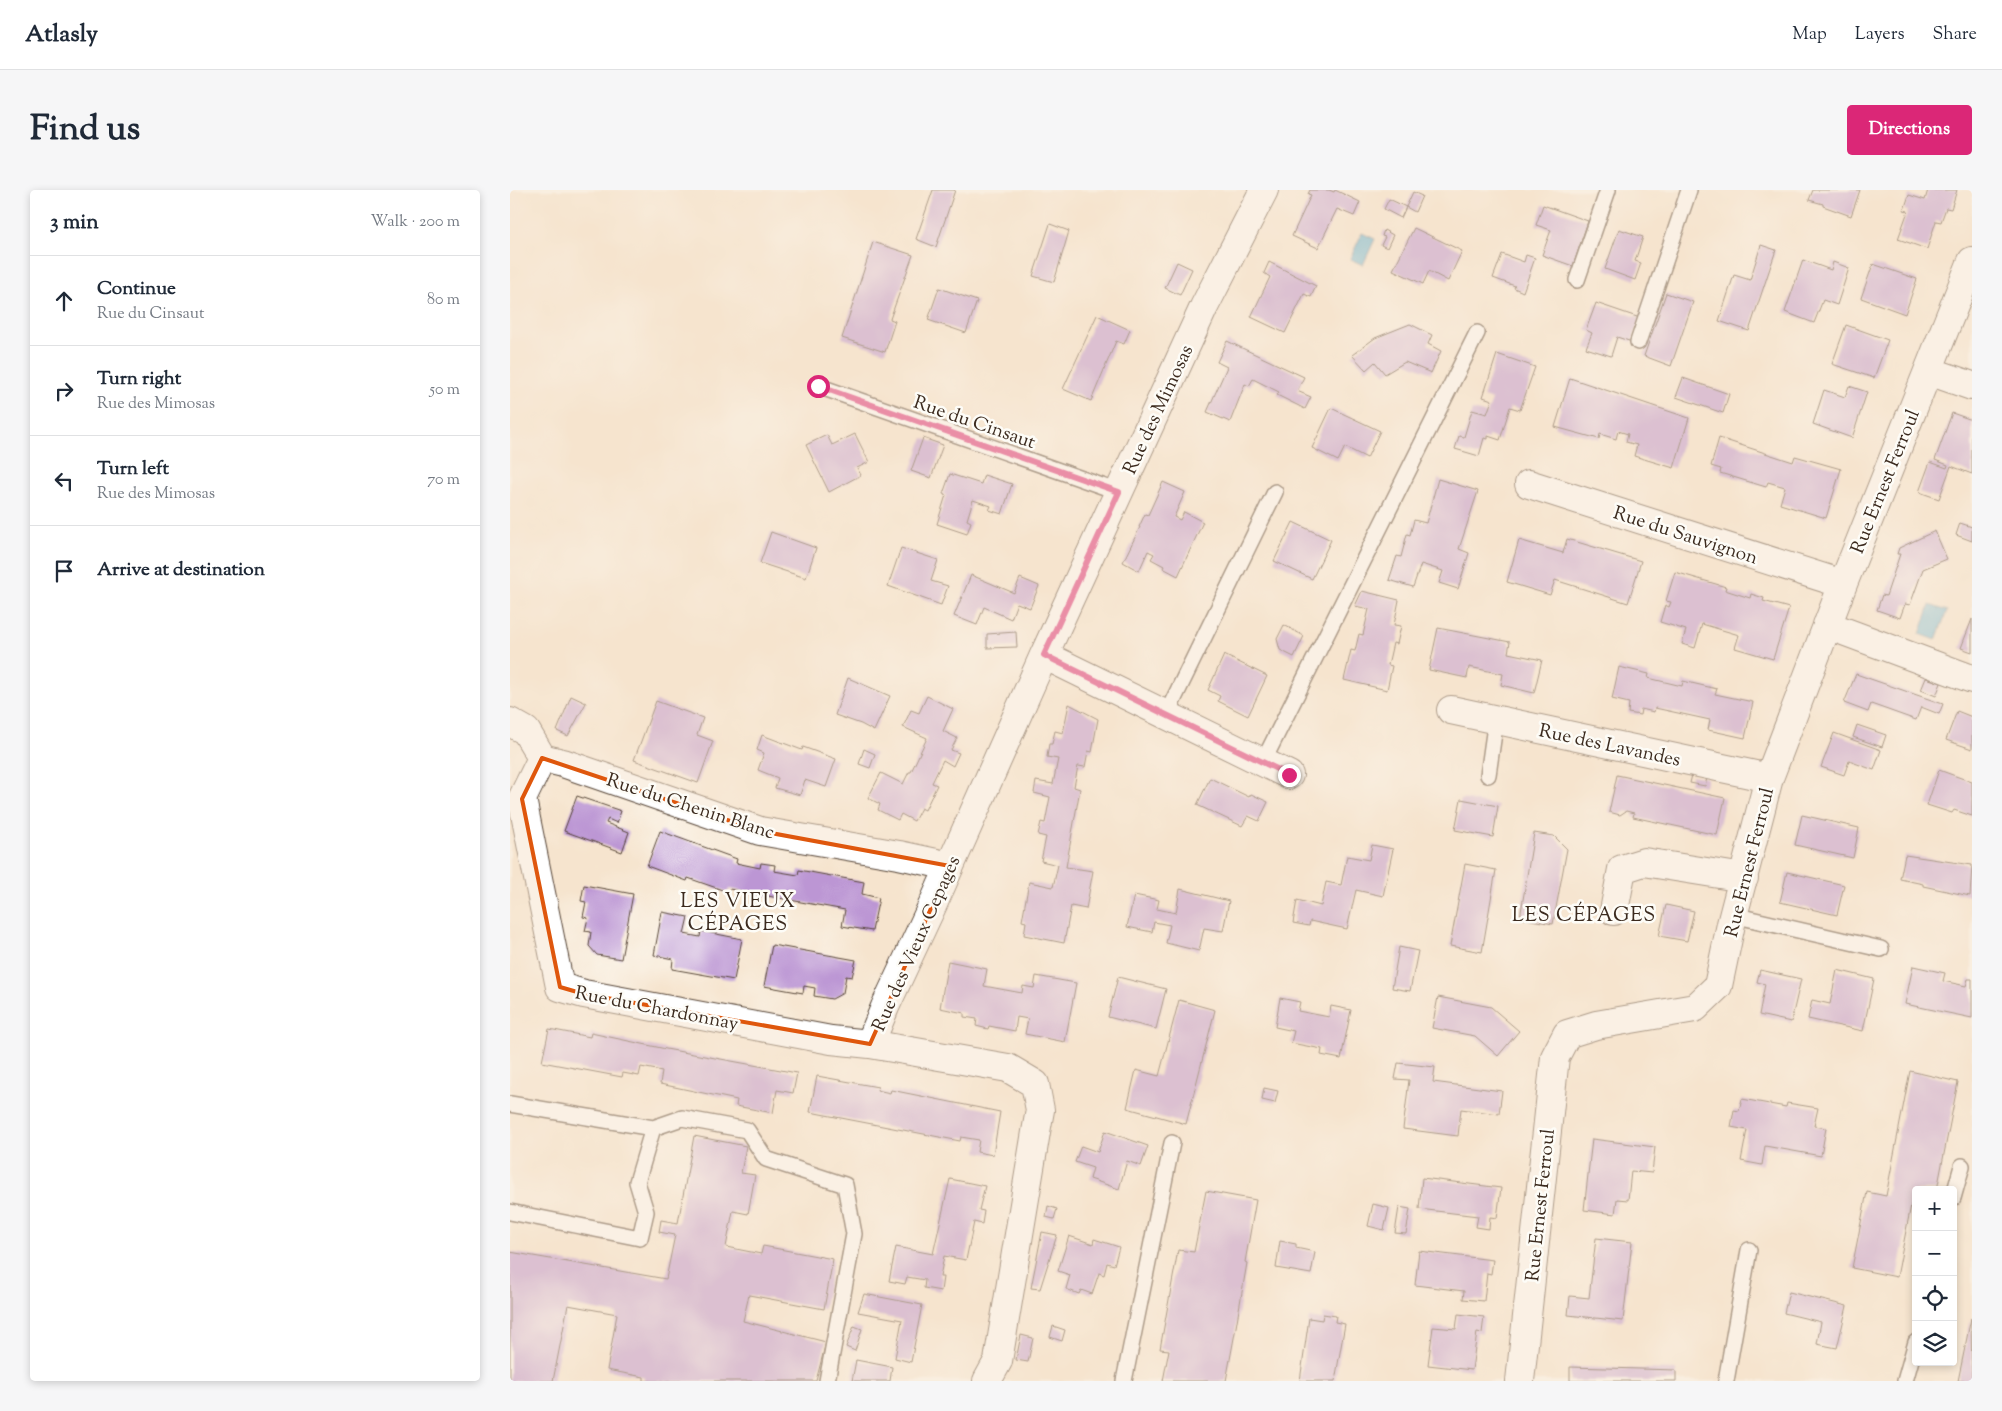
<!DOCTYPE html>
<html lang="en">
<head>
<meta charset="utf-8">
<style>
	:root { --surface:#fff; --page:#f6f6f7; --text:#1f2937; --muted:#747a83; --line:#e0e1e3; --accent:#db2777 }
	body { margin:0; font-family:"Sorts Mill Goudy",serif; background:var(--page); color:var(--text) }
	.controls { position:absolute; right:15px; bottom:15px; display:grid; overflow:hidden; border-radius:5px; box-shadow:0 2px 8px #0003 }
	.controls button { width:45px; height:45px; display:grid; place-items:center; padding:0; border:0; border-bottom:1px solid var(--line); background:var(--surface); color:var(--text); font:25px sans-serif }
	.stop { position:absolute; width:15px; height:15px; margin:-11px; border:4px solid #db2777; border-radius:50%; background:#fff }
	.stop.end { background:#db2777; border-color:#fff; box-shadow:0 1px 5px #0008 }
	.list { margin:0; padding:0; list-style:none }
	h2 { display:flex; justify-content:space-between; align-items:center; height:65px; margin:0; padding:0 20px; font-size:21px }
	h2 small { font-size:16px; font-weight:400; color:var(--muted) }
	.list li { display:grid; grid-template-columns:32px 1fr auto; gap:15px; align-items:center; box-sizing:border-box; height:90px; padding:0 20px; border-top:1px solid var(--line) }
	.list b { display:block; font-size:19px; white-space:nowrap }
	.list p { margin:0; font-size:16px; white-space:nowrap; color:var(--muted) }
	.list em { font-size:16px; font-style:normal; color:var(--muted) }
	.icon { flex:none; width:28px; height:28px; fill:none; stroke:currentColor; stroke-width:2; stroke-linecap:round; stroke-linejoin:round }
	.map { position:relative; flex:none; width:1462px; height:1191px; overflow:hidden; border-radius:5px }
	header { display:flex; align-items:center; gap:30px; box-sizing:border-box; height:70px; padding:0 25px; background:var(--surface); border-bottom:1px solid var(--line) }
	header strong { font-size:24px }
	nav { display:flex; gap:28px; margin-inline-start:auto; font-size:18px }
	.intro { display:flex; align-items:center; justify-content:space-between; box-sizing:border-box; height:120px; padding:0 30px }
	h1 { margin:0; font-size:35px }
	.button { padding:12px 22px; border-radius:5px; background:var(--accent); color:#fff; font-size:18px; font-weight:700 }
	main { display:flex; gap:30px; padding:0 30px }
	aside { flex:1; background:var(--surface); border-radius:5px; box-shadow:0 2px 8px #0003 }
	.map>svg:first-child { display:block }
	.water { fill:#55add2; stroke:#486c78 }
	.building { fill:#bc96d4 }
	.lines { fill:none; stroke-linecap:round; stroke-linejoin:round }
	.lane-casing { stroke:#574638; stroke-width:18 }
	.street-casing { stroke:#574638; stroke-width:30 }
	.lane { stroke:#fff; stroke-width:15 }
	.street { stroke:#fff; stroke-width:28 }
	.route { stroke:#db2777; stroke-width:6 }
	.marked { fill:none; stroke:#df570d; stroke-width:4; stroke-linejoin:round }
	.labels { text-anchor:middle; stroke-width:5; stroke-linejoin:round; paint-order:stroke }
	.street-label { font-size:19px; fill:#3b2a1e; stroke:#fdfcf7 }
	.neighbourhood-label { font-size:20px; letter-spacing:1px; fill:#3b2a1e; stroke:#fdfcf7 }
</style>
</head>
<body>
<header>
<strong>Atlasly</strong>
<nav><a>Map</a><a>Layers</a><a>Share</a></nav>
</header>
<div class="intro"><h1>Find us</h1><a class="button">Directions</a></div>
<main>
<aside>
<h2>3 min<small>Walk · 200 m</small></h2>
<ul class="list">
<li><svg class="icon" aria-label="ahead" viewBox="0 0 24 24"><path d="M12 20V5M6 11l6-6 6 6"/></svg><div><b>Continue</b><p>Rue du Cinsaut</p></div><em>80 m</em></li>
<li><svg class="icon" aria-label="right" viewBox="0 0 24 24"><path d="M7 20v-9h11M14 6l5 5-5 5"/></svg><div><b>Turn right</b><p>Rue des Mimosas</p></div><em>50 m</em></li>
<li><svg class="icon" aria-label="left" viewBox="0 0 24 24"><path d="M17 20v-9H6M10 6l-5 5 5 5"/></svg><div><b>Turn left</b><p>Rue des Mimosas</p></div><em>70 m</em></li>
<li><svg class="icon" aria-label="arrive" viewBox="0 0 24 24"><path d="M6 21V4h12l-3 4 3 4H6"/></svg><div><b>Arrive at destination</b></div></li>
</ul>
</aside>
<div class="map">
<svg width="1462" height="1191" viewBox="0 0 1462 1191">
	<rect width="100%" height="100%" fill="#fdfcf7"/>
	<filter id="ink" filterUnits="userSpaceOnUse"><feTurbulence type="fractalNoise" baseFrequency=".02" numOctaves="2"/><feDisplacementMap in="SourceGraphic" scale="10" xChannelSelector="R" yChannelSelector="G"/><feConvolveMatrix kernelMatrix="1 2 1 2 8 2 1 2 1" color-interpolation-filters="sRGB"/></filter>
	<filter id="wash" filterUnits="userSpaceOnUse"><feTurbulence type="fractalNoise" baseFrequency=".0096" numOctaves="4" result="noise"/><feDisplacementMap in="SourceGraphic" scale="20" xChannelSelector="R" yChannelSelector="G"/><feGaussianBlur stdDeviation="1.12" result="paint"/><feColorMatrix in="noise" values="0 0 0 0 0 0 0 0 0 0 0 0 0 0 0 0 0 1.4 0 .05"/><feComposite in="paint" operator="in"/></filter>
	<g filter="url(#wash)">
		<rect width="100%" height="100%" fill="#f6e4ce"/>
		<path class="water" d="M852,43L865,49L853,75L840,69Z
			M1420,415L1437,421L1426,450L1410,444Z"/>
		<g id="blocks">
			<path class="building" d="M423,0H445L426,57L406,49Z
				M800,0H819L824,2L825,0L850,12L844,26L827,19L808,58L782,46L801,5L798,4Z
				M1303,0H1350L1341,26L1313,16V14L1299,10Z
				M1418,0H1447L1441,19L1436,18L1431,32L1426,31L1417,59L1388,49L1398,21L1394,20L1399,5L1415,10Z
				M903,2L912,6L905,22L896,17Z
				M879,9L896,17L891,28L874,19Z
				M1033,15L1078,31L1063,76L1032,65L1041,40L1026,35Z
				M540,34L559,41L544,92L523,86Z
				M904,38L952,61L938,91L919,81L913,94L883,80Z
				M1109,39L1133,47L1125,71L1131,73L1125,90L1095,79Z
				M874,40L883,45L877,58L871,55L875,47L872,46Z
				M363,52L403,65L380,129L385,131L375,162L332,148Z
				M1251,55L1266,60L1239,141L1209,131L1224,85L1240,90Z
				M992,64L1014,72L1016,65L1025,68L1013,102L1004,98L1005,96L983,88Z
				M1293,70L1321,80L1323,72L1339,78L1327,115L1313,110L1304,133L1275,122Z
				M667,72L682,79L670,105L655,98Z
				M759,72L806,96L801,107L794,104L775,143L741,127L760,87L754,83Z
				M1363,74L1407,89L1395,124L1351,108Z
				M429,98L467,111L456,143L418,130Z
				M1156,103L1183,112L1161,176L1134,166Z
				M1086,113L1130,128L1122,152L1107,147L1101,166L1076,158L1082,143L1076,140Z
				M587,125L620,140L614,154L606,151L581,211L553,199Z
				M900,134L922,145L918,154L931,161L921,183L895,172L875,184L865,172L856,180L842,165L865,148Z
				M1336,135L1378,150L1364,188L1322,174Z
				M717,151L794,187L787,201L801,207L795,219L767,205L769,202L743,189L739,196L735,194L720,232L697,222L717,177L707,172Z
				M987,164L1025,177L1010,220L1000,217L990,250L978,246V249L974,248L969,266L945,259L949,246L954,247L962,220L977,224L982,210L973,207Z
				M1060,188L1179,228L1164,278L1124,266L1127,255L1116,252L1118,244L1108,241L1106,249L1090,244L1089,249L1045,237Z
				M1173,188L1219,204L1213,223L1166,207Z
				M1339,196L1357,202L1342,248L1303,234L1314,200L1335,207Z
				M821,218L870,241L857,268L835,257L828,271L802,258Z
				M1442,223L1462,230V284L1441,276L1429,309L1409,302L1420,272L1437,278L1438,275L1425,270Z
				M345,244L359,272L347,278L351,285L319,302L296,255L317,245L322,255Z
				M413,248L433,255L421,288L401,281Z
				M1209,248L1283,272L1285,266L1331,279L1316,328L1270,314L1275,297L1258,292L1256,297L1210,283L1211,279L1201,276Z
				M440,284L471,294L474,285L502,294L492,324L479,320L481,316L463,310L457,330L461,332L457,344L427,334L436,305L433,304Z
				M928,289L968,301L949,359L959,363L948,399L929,393L933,381L911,374L903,397L879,390L887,366L891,367L897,344L900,345L904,330L916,333Z
				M653,292L675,302L664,327L670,330L674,322L693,332L668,386L653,378L654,376L641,369L644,364L638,361L629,381L613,372L630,337H629L635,324L638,325Z
				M783,332L821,350L802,389L764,371Z
				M1450,333L1462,337V351L1446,345Z
				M1425,341L1437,369L1413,379L1400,415L1395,414L1390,428L1367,420L1372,405L1376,406L1390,364H1387L1389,358Z
				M261,342L306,358L296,388L250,373Z
				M1057,349L1131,371L1118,413L1045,390L1040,405L997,392L1009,350L1053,363Z
				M391,358L428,370L421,391L438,396L431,415L378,396Z
				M1165,382L1216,397L1215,400L1240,408L1241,404L1254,408L1253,411L1279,418L1263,469L1225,458L1229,445L1192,434L1185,458L1172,454L1176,440L1150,432L1155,415L1159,417L1161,412L1156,411Z
				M461,385L504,403L510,388L529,396L520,418L507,413L501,429L474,417L467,435L444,426Z
				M852,401L889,410L884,435L891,436L887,454L883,453L878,475L882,476L877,500L834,490L841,460L845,461L849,444L853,445L859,419L845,416Z
				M1462,429V462L1451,458Z
				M774,435L794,446L784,467L770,460L767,449Z
				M928,438L1000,452L998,463L1032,470L1024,503L991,495L993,484L959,477L957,488L919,480Z
				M506,442L507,457L477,458V444Z
				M714,465L757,486L738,526L708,511L710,506L698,500Z
				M1109,477L1139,484L1138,488L1172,496L1173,491L1207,499L1205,504L1243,512L1235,548L1198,540L1200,530L1145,518L1144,522L1131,519L1130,525L1118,523L1119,513L1102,509Z
				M1346,484L1433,514L1429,524L1411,517L1406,530L1361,514L1358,522L1334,513Z
				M338,488L380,506L364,541L351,534L325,525Z
				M1416,488L1431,493L1426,506L1411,500Z
				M61,506L76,513L58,546L47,541Z
				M417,506L443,519L433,541L447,548L441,560L449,563L443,576L433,570L422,593L427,595L415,620L411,618L404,631L391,624L388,630L368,620L370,614L358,608L371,583L393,594L399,582H401L417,548L393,537L401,520L409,523Z
				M146,511L193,528L187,545L203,551L188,593L124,570Z
				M559,514L588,529L582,562L578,561L575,577L568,576L564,597L570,599L556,677L583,681L576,719L561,716L554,753L514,745L516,732L512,731L519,692L543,697L548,675L531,671L536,647L528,645L531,632L535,633L540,607L524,603L526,591L543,594L548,569L537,567L539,554H542L545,541L553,543Z
				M1447,521L1462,527V559L1436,550Z
				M1347,535L1376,545L1372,557L1343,547Z
				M1324,543L1371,560L1364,580L1339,571L1334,585L1311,577Z
				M252,545L292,560L293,557L326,569L316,597L295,590L290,605L265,598L268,588L248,580L254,563L247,560Z
				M354,559L365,564L360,578L349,574Z
				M1429,580L1462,592V626L1444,620L1442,623L1417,615Z
				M1107,585L1215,608L1207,645L1123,627L1124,623L1116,621L1110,625L1099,622Z
				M1182,585L1197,588L1195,596L1180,593Z
				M700,588L739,607L741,604L758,612L749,631L738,626L732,636L687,615Z
				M67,606L111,621L107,633L98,629L96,633L119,642L112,662L54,641Z
				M951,609L988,616L983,647L945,640Z
				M1292,625L1349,638L1343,668L1285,655Z
				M150,641L227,669L226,673L250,678L251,673L265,675L264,681L288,685L289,680L354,692L352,704L369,708L362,741L332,736L335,720L219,699L218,702L178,688L177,691L137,676Z
				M1024,643L1044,646L1057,659L1043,734L1010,728Z
				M862,655L883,659L873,706L846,700L837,739L800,731L799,736L783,733L787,710L811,716L816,692L831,695L837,666L859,670Z
				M1395,665L1462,675L1460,706L1413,696V694L1390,689Z
				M955,674L986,680L972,762L940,756Z
				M1277,682L1334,695L1327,725L1270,712Z
				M74,695L123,704L111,769L87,765L79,756L81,742L75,741L78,728L73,727L76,712L71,711Z
				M670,699L719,711L713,741L694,738L689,761L656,753L660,735L644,732L642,742L617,737L624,705L649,710L647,719L666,723Z
				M1156,715L1184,721L1177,751L1149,746Z
				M152,722L178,727L174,744L190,747L191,741L232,749L224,790L162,779L163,769L144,765Z
				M262,755L346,770L342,787L336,786L333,803L322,809L304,806L305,798L294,796L293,803L254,796Z
				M889,757L908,761L900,801L882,798Z
				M438,771L477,779L474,796L512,803L513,796L524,798L526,786L566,793L555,852L515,844L518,829L507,827L505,841L479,836L478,839L466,836L467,829L454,827V823L430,818Z
				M1403,776L1435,783L1433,791L1456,796L1458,789H1462V828L1395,814Z
				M1250,780L1291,789L1281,832L1249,825L1255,794L1247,792Z
				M1327,780L1364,789L1353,841L1298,829L1302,810L1320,814Z
				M608,787L656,799L646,839L598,827Z
				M928,807L981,817L1009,841L988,866L965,846L922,838Z
				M770,808L790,812L788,821L819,827L821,816L841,820L831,869L811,865L812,859L781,853L784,841L765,837Z
				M669,810L705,820L676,934L617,918L626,880L649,886Z
				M39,839L80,847L81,843L156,859L287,883L283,903L267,900L263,923L226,916L227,910L150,894L152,881L131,877L129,886L113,883L112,887L32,872Z
				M888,873L925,877L923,892L992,901L989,924L951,919L948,946L893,939L899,890L885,889Z
				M1400,881L1448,892L1427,1000H1406V1011L1402,1010L1387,1087L1342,1078L1357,1002L1376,1006Z
				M307,886L368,897L367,900L380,903L381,900L490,922L483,965L467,962L469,950L451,947L450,951L300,922Z
				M754,898L768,901L765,913L752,910Z
				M1232,909L1276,917L1277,913L1308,918L1304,936L1316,938L1311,966L1255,956L1252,975L1231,971L1237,940L1221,937L1224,920L1229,921Z
				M595,941L638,956L631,976L617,971L609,999L580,989L583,978L565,972L571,956L588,962Z
				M184,946L236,956L231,983L245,985L238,1024L223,1021L216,1057L251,1064L253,1056L323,1069L314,1119L239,1105L233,1131L316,1152L306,1191H134V1187L97,1180L107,1124L58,1115L43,1191H0V1062L156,1089L165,1045L149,1042L151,1030L168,1033Z
				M1082,949L1145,957L1142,983L1121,981L1118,1010L1107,1009L1105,1024L1074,1020Z
				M912,988L991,998L987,1028L980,1027L979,1039L966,1037L968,1026L909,1019Z
				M440,989L475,996L469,1020L474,1021L472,1034L464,1032L456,1070L434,1066L430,1087H433L431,1101L414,1098L415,1090L397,1087L395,1094L379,1091L386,1057L423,1064Z
				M696,1001L746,1010L735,1072L737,1073L726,1137L716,1191H653L659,1160L650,1159L668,1060L684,1062Z
				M863,1014L879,1018L874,1040L858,1036Z
				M538,1016L547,1019L544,1029L536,1027Z
				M889,1017L900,1019L896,1044L885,1043Z
				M532,1042L547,1045L530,1099L521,1098Z
				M559,1046L583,1054L584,1049L609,1057L604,1075L597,1073L594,1085L589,1083L582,1104L571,1100L569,1104L556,1099L560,1085L548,1081Z
				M1086,1048L1122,1052L1113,1131L1058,1125L1060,1106L1079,1108Z
				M770,1051L786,1054V1058L805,1062L801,1084L766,1078Z
				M909,1061L983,1070L981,1084L977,1083L974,1111L953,1109L954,1101L905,1095Z
				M1279,1102L1337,1116L1327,1158L1307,1154L1311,1132L1274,1123Z
				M354,1104L412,1115L401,1172L385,1168L392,1130L348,1122Z
				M813,1124L826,1126L825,1132L835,1134L825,1191H790L799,1128L812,1130Z
				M948,1124L974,1127L972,1143L967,1142L962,1180L918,1175L923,1137L946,1139Z
				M1461,1128L1462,1191H1448Z
				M344,1136L352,1139L345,1161L336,1157Z
				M543,1136L555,1140L552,1151L540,1147Z
				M511,1145L523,1148L518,1172L506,1170Z
				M346,1170L382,1177L380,1191H342Z
				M1060,1177L1166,1180V1191H1060Z"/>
		</g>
	</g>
	<g filter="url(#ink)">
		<use href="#blocks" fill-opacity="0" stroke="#574638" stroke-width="1"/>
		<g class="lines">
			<defs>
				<path id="lane" d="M1067,90L1098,0
					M1128,152L1179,0
					M308,196L609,302
					M656,525L765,302
					M753,572L967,143
					M978,585L986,529
					M1223,725L1371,759
					M0,914L143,938L172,928L237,940L256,969L335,995L344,1044L317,1191
					M1443,1008L1452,976
					M0,1022L130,1048L136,1022L127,992L143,938
					M614,1191L662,953
					M1216,1191L1239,1060
					M1395,1191L1406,1152"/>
				<path id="street" d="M754,0L694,117L534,465L779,585
					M1419,181L1462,196
					M1019,294L1333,394
					M1317,435L1462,489
					M941,520L1259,588
					M0,532L16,541L32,568L53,573L250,641L389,665L440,676
					M32,568L12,609L50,797L74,804L321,850L360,854
					M1104,721L1112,679L1134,672L1234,688
					M477,1191L488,1171L526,942L530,920L525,894L498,878L360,854L375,817L424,712L534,465
					M1010,1191L1045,867L1057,844L1086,835L1185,818L1208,796L1221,734L1259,588L1333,394L1462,71"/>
			</defs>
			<use href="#lane" class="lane-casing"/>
			<use href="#street" class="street-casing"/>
			<use href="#lane" class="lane"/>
			<use href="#street" class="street"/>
		</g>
	</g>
	<g class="lines" filter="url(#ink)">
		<path class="route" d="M308,196L609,302L534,465L779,585"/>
	</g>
	<path d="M0 0H1462V1191H0ZM32,568L250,641L440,676L360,854L74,804L50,797L12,609Z" fill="#f6e4ce" fill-opacity=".55" fill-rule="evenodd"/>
	<path class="marked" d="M32,568L250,641L440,676L360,854L74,804L50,797L12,609Z"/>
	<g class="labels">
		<g class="street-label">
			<text transform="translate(647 219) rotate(-65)" y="7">Rue des Mimosas</text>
			<text transform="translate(465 231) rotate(19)" y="7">Rue du Cinsaut</text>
			<text transform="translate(1374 291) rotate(-68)" y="7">Rue Ernest Ferroul</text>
			<text transform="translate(1176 344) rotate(18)" y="7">Rue du Sauvignon</text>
			<text transform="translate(1100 554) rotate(12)" y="7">Rue des Lavandes</text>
			<text transform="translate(181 615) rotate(18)" y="7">Rue du Chenin Blanc</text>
			<text transform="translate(1238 672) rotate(-76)" y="7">Rue Ernest Ferroul</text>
			<text transform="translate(405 753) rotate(-66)" y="7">Rue des Vieux Cepages</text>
			<text transform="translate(147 817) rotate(11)" y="7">Rue du Chardonnay</text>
			<text transform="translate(1029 1015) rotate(-84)" y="7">Rue Ernest Ferroul</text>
		</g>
		<g class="neighbourhood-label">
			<text x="228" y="717">LES VIEUX<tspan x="228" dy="23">CÉPAGES</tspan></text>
			<text x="1074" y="731">LES CÉPAGES</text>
		</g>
	</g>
</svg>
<div class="controls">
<button>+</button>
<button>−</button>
<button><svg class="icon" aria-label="locate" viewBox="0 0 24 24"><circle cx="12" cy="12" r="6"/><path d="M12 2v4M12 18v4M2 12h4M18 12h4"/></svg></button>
<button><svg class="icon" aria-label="layers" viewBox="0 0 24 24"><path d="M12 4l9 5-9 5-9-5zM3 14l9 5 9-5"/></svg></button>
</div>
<div class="stop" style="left:308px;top:196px"></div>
<div class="stop end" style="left:779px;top:585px"></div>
</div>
</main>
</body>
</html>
